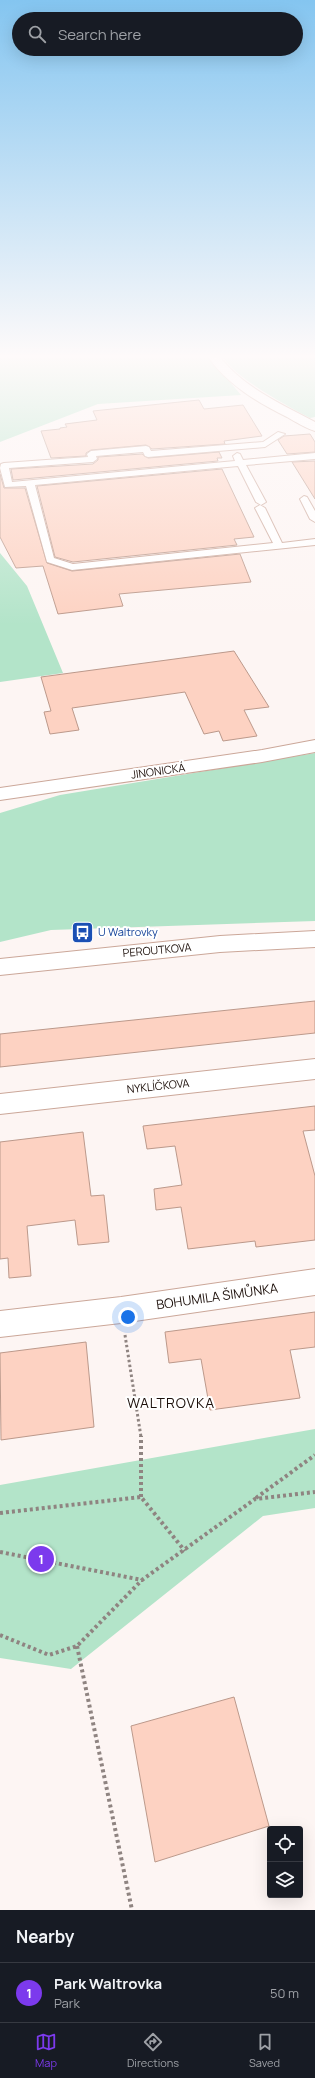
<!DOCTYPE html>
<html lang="en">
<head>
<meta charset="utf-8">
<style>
	:root { --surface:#171b24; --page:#242831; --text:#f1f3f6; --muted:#9ea1a6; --line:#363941; --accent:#7c3aed }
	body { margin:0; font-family:Manrope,sans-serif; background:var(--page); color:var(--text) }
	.controls { position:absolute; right:12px; bottom:12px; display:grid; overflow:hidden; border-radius:4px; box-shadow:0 4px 16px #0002 }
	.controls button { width:36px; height:36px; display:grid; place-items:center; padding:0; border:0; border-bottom:1px solid var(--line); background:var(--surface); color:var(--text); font:20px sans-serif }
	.you { position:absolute; left:128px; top:1317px; width:14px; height:14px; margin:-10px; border:3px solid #fff; border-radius:50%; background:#1a73e8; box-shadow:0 0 0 6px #1a73e833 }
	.badge { display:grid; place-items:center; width:26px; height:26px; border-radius:50%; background:var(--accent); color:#fff; font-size:13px; font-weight:700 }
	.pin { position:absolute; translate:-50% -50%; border:2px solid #fff; box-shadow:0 1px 4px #0006 }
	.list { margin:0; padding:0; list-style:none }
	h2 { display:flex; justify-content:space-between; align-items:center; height:52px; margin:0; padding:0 16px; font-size:17px }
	h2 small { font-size:13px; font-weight:400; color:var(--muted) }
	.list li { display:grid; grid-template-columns:26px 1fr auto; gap:12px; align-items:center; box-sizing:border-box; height:60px; padding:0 16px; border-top:1px solid var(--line) }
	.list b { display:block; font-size:15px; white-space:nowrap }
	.list p { margin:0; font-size:13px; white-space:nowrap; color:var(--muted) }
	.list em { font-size:13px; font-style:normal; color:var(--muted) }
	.icon { flex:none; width:22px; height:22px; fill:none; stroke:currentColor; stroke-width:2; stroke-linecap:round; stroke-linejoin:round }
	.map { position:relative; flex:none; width:315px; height:1910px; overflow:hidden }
	.search { position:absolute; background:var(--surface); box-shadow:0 4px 16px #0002; left:12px; right:12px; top:12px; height:44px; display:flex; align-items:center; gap:10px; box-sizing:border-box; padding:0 14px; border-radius:22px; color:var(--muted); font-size:15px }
	.sheet { height:112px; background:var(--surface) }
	nav { display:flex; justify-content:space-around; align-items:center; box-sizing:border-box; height:56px; border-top:1px solid var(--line); background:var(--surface); font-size:11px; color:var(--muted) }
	nav a { display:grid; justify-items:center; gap:2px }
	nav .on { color:var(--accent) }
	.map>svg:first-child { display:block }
	.green { fill:#b3e4c9 }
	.building { fill:#fdd2c2; stroke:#bc998b }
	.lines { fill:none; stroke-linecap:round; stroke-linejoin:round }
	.lane-casing { stroke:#cba799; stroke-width:2 }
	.street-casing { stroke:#cba799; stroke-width:2 }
	.secondary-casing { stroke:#cba799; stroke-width:2 }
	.path-far1 { stroke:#8f8481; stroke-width:3; stroke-dasharray:2.5 2.5; stroke-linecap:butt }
	.path { stroke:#8f8481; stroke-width:4; stroke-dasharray:3 3; stroke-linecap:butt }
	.lane { fill:#fff; fill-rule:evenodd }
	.street { fill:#fff; fill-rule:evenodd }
	.secondary { fill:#fff; fill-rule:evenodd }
	.labels { text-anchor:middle; stroke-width:4; stroke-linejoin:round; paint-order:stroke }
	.street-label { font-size:11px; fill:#1d100b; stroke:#fff }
	.transit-label { font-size:11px; fill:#164399; stroke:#fff; text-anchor:start }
	.near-street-label { font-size:13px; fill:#1d100b; stroke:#fff }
	.near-neighbourhood-label { font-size:14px; letter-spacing:1px; fill:#1d100b; stroke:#fff }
</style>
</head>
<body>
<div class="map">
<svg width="315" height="1910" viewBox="0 0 315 1910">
	<rect width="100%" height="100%" fill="#fdf5f3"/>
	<path class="green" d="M0,357H209L241,395L98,404L0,442Z
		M223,357H315V417L310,418C288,406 235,378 223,357Z
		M0,553L27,586L63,673L0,682Z
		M315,753V921L51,930L0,942V813L60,795Z
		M315,1429V1508L263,1516L71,1669L0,1658V1485Z"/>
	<path class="building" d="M199,400L204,409L243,405L262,436L224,441L225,444L152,449L146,445L91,450L86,453V456L51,458L41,431L60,429V428L67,427L65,424L97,420L93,411Z
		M310,434L315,442V452L287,454L278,440L284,436Z
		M219,452L222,458H217L218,461L13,480L11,469L93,464L98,460V457L142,454L148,458Z
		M315,461V499L292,462Z
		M222,469L254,537L234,539L237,545L73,562L55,557L37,486Z
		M0,474L4,488H25L47,563L72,571L240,554L251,582L119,594L123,606L58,614L43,566L16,568L0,537Z
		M234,651L269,707L244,710L257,736L223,741L219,731L204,734L185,692L72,708L79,730L50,734L44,712L51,711L41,677Z
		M315,1001V1033L0,1067V1034Z
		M315,1106V1130L303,1131L315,1176V1240L256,1247L255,1241L188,1249L181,1207L156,1210L154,1189L182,1185L175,1146L147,1149L143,1126Z
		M83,1132L91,1196L104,1195L109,1242L78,1245L75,1220L27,1226L31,1276L9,1278L8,1258L0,1259V1142Z
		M315,1312V1347L290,1350L300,1398L210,1410L201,1359L169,1363L165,1332Z
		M86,1342L94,1427L1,1440L0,1353Z
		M234,1697L269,1826L155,1862L131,1726Z"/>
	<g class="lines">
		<defs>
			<path id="lane" d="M278,432L285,434L265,447L148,457L145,456L143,452L96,456L97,459L93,462L9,468L12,482L235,461L233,456L237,453L240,454L243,460L315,453V459L246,465L266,502L261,505L256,502L238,466L35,485L54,558L73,564L273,543L255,508L260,505L265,508L282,543L315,539V545L72,570L47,562L26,486L5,487L0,468L1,464L4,463L88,457L87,454L91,451L146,446L149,447L151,451L263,442Z
				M304,496L307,497L315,511V522L310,519L300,499Z"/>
			<path id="street" d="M315,1059V1079L0,1114V1094Z
				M315,1269V1295L121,1323L0,1337V1311L121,1297Z"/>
			<path id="secondary" d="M208,357H220C244,388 282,404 315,422V431C305,428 296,422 287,417C257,402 228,385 208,357Z
				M315,740V752L262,762L0,800V788L262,750Z
				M315,931V947L220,952L0,975V959L220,936Z"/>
		</defs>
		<use href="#lane" class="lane-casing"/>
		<use href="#street" class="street-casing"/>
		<use href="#secondary" class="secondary-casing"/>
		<path class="path-far1" d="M125,1335L141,1437"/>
		<path class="path" d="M141,1497V1436
			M256,1498L315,1455
			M0,1513L141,1497L185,1551
			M0,1552L142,1580L255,1499L315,1492
			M0,1635L49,1655L77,1646L142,1580
			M77,1646L132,1910"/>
		<use href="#lane" class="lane"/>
		<use href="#street" class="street"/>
		<use href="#secondary" class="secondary"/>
	</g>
	<linearGradient id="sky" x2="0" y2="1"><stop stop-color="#84c5f0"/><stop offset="0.57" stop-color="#fefafa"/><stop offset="1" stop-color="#fefafa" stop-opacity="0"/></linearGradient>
	<rect width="315" height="625" fill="url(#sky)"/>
	<defs>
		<symbol id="bus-square" viewBox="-11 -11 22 22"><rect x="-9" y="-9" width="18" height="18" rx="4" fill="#1a4fb4" stroke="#fff"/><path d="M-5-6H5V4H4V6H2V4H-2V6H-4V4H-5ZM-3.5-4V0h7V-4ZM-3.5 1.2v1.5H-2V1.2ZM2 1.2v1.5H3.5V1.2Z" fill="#fff"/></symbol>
	</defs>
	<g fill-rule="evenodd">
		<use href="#bus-square" x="70" y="920" width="25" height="25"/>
	</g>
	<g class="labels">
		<g class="street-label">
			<text transform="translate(158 771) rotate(-8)" y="4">JINONICKÁ</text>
			<text transform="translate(157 950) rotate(-5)" y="4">PEROUTKOVA</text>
			<text transform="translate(158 1086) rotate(-6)" y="4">NYKLÍČKOVA</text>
		</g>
		<g class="transit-label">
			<text x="98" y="936">U Waltrovky</text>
		</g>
		<g class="near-street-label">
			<text transform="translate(217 1296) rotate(-8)" y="5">BOHUMILA ŠIMŮNKA</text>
		</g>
		<g class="near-neighbourhood-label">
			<text x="171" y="1408">WALTROVKA</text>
		</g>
	</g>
</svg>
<div class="controls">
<button><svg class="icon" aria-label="locate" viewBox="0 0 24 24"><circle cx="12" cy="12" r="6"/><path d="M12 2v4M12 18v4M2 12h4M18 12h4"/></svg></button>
<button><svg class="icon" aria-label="layers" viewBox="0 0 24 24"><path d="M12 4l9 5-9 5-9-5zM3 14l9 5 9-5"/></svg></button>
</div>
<div class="you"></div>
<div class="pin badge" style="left:41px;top:1559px">1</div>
<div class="search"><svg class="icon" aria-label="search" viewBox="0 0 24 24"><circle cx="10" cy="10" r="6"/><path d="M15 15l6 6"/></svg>Search here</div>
</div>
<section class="sheet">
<h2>Nearby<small></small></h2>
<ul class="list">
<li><span class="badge">1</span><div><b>Park Waltrovka</b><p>Park</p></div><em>50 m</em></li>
</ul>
</section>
<nav>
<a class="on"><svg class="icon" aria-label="map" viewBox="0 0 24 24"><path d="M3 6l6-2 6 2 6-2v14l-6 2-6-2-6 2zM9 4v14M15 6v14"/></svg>Map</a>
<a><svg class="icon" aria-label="directions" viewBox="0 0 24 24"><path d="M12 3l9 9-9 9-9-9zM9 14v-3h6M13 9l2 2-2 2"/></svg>Directions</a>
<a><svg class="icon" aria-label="saved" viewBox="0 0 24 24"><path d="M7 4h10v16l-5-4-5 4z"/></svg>Saved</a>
</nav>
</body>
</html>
